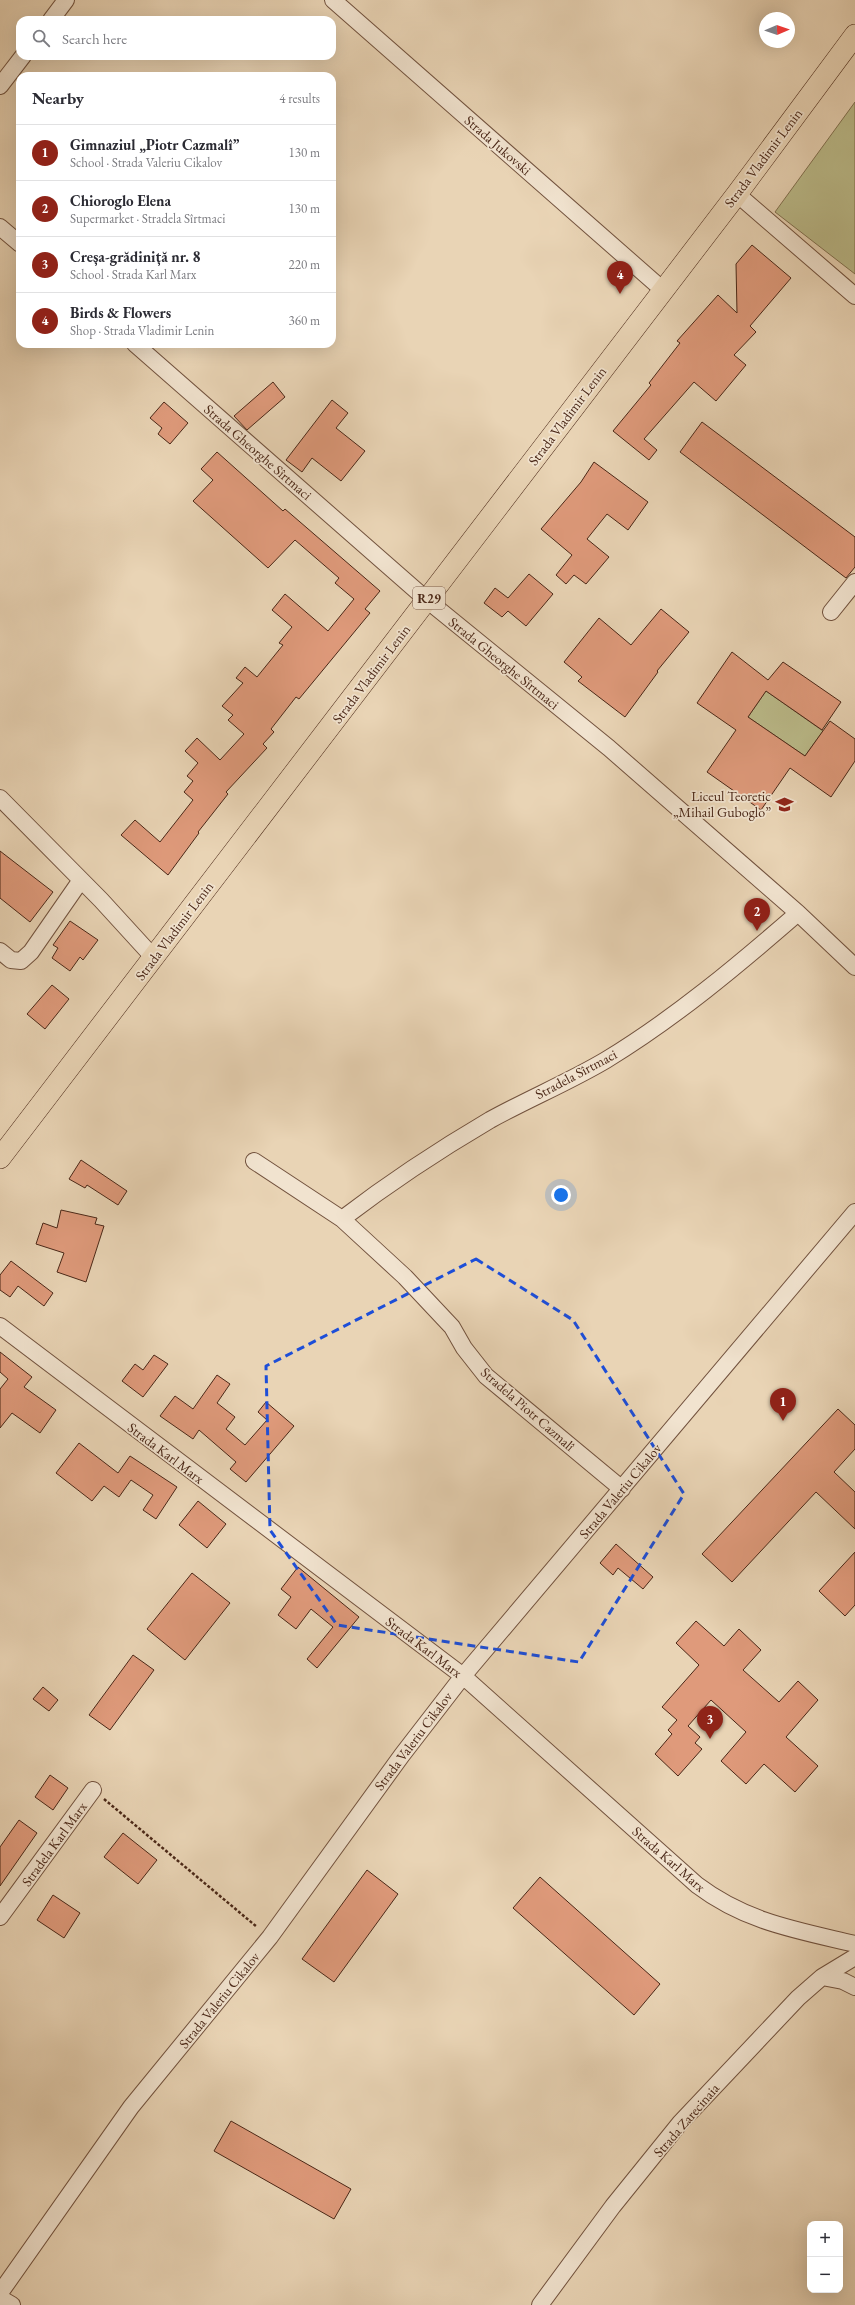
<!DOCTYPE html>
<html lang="en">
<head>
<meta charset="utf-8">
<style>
	:root { --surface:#fff; --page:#f7f7f7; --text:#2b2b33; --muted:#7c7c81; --line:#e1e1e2; --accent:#8f2418 }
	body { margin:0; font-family:"EB Garamond",serif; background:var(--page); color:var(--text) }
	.controls { position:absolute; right:12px; bottom:12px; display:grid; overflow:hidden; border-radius:8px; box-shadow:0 4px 16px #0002 }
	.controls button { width:36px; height:36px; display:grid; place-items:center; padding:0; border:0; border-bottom:1px solid var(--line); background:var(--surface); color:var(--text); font:20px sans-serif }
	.compass { position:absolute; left:759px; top:12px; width:36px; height:36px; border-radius:50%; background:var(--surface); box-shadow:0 4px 16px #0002; rotate:88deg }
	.you { position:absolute; left:561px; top:1195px; width:14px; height:14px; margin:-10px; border:3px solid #fff; border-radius:50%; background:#1a73e8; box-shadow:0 0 0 6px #1a73e833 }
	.badge { display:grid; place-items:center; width:26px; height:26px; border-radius:50%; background:var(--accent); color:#fff; font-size:13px; font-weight:700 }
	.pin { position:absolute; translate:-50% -33px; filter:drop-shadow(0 1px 2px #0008) }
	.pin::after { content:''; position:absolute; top:21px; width:14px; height:12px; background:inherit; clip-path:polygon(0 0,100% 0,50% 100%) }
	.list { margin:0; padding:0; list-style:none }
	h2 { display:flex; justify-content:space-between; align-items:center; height:52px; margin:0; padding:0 16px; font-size:17px }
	h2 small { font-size:13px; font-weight:400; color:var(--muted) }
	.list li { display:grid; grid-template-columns:26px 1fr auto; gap:12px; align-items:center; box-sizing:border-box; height:56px; padding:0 16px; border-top:1px solid var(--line) }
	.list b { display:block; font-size:15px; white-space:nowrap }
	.list p { margin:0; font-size:13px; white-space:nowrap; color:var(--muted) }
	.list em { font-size:13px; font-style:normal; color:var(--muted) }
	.icon { flex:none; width:22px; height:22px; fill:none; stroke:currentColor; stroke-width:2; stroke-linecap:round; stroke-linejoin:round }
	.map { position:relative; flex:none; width:855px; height:2305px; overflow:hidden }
	.search { position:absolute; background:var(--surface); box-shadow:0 4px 16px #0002; left:16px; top:16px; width:320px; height:44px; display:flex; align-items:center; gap:10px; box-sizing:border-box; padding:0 14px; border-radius:12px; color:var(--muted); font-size:15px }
	.panel { position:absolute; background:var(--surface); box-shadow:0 4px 16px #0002; left:16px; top:72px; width:320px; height:276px; border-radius:12px }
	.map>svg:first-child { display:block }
	.green { fill:#bbbb8a; stroke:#827150 }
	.building { fill:#df9a7b; stroke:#4a2717 }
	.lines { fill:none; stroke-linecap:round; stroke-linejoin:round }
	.minor-casing { stroke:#72523e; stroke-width:18 }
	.major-casing { stroke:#4a2717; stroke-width:22 }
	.path { stroke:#4a2717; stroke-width:2.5; stroke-dasharray:3 2; stroke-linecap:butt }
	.minor { stroke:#f1e3cf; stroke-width:16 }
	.major { stroke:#e9d4b5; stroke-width:21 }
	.marked { fill:none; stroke:#1d4ed8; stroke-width:3; stroke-dasharray:8 5; stroke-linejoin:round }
	.labels { text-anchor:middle; stroke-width:3.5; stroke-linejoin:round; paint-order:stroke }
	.shield { fill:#f1e3cf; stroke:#7c5f4e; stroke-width:1 }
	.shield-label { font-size:13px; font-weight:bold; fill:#4a2717 }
	.street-label { font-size:14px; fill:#4a2717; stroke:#f1e3cf }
	.poi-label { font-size:14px; fill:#4a2717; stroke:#f1e3cf; text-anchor:end }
</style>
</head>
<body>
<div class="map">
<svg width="855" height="2305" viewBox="0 0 855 2305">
	<rect width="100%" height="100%" fill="#e9d4b5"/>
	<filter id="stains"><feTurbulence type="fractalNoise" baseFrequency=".005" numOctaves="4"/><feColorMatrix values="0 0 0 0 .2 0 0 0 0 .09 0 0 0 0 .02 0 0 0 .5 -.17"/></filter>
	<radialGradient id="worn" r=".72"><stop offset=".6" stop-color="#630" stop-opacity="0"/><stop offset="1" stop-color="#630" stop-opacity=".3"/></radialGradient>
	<path class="green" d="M855,102V274L775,212Z
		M766,691L823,731L805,756L748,717Z"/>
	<path class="building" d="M752,245L791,278L750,326L756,332L734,355L746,365L716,401L694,382L644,439L657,450L649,460L613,431L651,385L649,383L680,343L677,341L718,295L737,313L736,264Z
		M273,382L285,397L247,430L234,416Z
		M332,400L348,413L336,428L365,451L341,481L312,458L302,472L286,460Z
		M164,402L188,423L170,444L158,434L162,428L150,418Z
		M702,422L855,537V567L846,578L680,452Z
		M217,452L283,511L285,509L380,591L365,609L370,613L299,699L296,697L271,729L274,732L263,744L267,748L226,792L228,794L198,832L199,833L168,875L121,835L135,820L160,842L193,800L184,792L193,781L187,776L198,763L185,751L197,738L220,760L244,734L228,720L233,715L222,706L243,683L236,678L245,667L257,677L283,645L279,643L292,627L272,610L285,594L328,631L354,599L335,583L339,578L295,540L268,568L193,501L213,480L201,469Z
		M594,462L648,502L628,530L607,514L587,539L609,557L586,584L574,575L566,584L556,575L572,555L541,529L581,482Z
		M529,574L553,594L526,626L508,611L502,617L484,603L495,588L508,598Z
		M661,609L689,632L657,671L658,672L625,717L578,681L582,677L564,662L599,618L631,645Z
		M732,652L768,680L783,662L841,702L822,730L766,691L748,717L805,756L830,721L855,739V761L831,797L790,768L761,810L707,772L736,730L697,703Z
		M0,851L53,892L30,922L0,898Z
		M70,921L98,940L83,960L80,957L70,971L52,958L58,948L53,945Z
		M52,985L69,999L45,1029L27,1014Z
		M81,1160L127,1191L118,1205L87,1185L85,1188L69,1179Z
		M61,1210L97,1218L95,1224L104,1226L86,1282L57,1272L64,1253L36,1244L43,1223L57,1228Z
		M11,1261L53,1293L44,1306L18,1286L10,1297L0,1290V1275Z
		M0,1352L32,1377L24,1387L56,1410L40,1433L12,1413L0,1428V1389L8,1379L0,1372Z
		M154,1355L168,1364L143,1397L122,1381L135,1364L143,1370Z
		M217,1375L230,1384L217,1403L235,1417L226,1429L245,1445L267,1420L258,1412L266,1402L294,1426L246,1482L230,1469L236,1462L199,1430L193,1439L160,1416L175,1396L193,1409Z
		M838,1409L855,1425V1449L834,1472L855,1492V1529L816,1492L732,1582L702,1554Z
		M79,1443L118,1473L130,1456L177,1487L156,1519L143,1510L153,1495L131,1480L119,1497L104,1486L92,1501L56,1473Z
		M198,1501L226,1524L207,1548L179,1525Z
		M616,1544L653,1577L643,1589L618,1568L613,1575L600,1563Z
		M855,1552V1605L845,1616L819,1591Z
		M298,1567L359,1617L317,1668L307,1659L333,1627L311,1609L296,1629L278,1615L291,1597L281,1589Z
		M192,1573L230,1603L185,1660L147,1629Z
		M696,1621L724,1646L739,1629L761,1650L743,1670L779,1702L798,1681L818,1700L786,1737L818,1766L795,1792L764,1764L746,1784L721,1761L746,1732L711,1700L688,1726L700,1737L695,1743L702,1749L678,1776L655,1754L672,1734L668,1730L677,1720L662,1707L699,1665L676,1643Z
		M133,1655L154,1670L110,1730L89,1715Z
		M43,1687L58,1700L49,1711L33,1699Z
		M50,1775L68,1788L53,1810L35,1797Z
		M19,1820L37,1833L0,1886V1847Z
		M123,1833L157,1860L138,1884L104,1857Z
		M367,1870L398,1894L334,1982L302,1959Z
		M540,1877L660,1984L634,2015L513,1908Z
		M53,1895L80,1913L64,1938L37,1920Z
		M231,2121L351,2189L334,2219L214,2151Z"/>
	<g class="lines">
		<defs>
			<path id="minor" d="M333,0L663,290
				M51,20L66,0
				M0,86L23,56
				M737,194L855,296
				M0,227L20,244
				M135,344L427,600L609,748L798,913L855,967
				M831,612L855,582
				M0,798L101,900L154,958
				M0,951L11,960L21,961L31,952L81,880
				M254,1161L342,1219L405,1277L452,1327L464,1348L486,1376L622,1489
				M342,1219C389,1183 439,1150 490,1120C528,1099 569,1082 606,1060C675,1018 737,966 798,913
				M0,1326L463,1676L697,1885C746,1922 796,1930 855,1944
				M0,1917L93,1790
				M822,1977L843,1981L855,1987
				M0,2293L131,2107L270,1937L402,1755L463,1676L855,1212
				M0,2298L12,2305
				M540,2305L613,2206L680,2123L798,1998L822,1977L855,1957"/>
			<path id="major" d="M0,1158L737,194L855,35"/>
		</defs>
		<use href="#minor" class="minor-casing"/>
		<use href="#major" class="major-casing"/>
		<path class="path" d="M104,1799L257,1927"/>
		<use href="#minor" class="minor"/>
		<use href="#major" class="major"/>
	</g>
	<path class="marked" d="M476,1259L573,1320L684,1494L579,1662L337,1625L270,1530L266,1366Z"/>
	<defs>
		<symbol id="school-bare" viewBox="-9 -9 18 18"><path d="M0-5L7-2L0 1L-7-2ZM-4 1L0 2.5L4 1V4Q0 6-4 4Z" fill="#8f2418" stroke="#f1e3cf" stroke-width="2.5" paint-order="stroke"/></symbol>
	</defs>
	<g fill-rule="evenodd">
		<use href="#school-bare" x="772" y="792" width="25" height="25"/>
	</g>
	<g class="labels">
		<rect class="shield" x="413" y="587" width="32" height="22" rx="3"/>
		<g class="shield-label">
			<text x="429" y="603">R29</text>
		</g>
		<g class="street-label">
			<text transform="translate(498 145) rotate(41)" y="5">Strada Jukovski</text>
			<text transform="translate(763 158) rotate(-53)" y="5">Strada Vladimir Lenin</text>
			<text transform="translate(567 416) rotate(-53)" y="5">Strada Vladimir Lenin</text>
			<text transform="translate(258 452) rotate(41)" y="5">Strada Gheorghe Sîrtmaci</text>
			<text transform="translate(504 663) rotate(39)" y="5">Strada Gheorghe Sîrtmaci</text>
			<text transform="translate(371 674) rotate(-53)" y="5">Strada Vladimir Lenin</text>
			<text transform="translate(174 931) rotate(-53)" y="5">Strada Vladimir Lenin</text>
			<text transform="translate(576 1074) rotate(-28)" y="5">Stradela Sîrtmaci</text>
			<text transform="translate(528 1409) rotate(41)" y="5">Stradela Piotr Cazmalî</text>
			<text transform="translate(166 1453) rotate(37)" y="5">Strada Karl Marx</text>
			<text transform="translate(620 1491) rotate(-50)" y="5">Strada Valeriu Cikalov</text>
			<text transform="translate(424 1647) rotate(37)" y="5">Strada Karl Marx</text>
			<text transform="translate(413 1741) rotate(-53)" y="5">Strada Valeriu Cikalov</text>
			<text transform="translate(54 1844) rotate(-54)" y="5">Stradela Karl Marx</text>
			<text transform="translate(669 1859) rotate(41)" y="5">Strada Karl Marx</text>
			<text transform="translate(219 2000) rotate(-51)" y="5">Strada Valeriu Cikalov</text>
			<text transform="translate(686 2120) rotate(-49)" y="5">Strada Zarecinaia</text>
		</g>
		<g class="poi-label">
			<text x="771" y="801">Liceul Teoretic<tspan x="771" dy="16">„Mihail Guboglo”</tspan></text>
		</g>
	</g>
	<rect width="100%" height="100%" filter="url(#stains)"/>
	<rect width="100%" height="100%" fill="url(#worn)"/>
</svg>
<div class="controls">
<button>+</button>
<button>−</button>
</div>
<svg class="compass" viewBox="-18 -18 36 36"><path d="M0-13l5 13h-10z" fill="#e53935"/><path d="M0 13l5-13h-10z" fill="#7c7c81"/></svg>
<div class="you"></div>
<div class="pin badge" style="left:783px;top:1421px">1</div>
<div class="pin badge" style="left:757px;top:931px">2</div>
<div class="pin badge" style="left:710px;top:1739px">3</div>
<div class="pin badge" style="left:620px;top:294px">4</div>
<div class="search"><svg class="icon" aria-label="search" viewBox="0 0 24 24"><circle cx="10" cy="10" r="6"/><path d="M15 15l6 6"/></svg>Search here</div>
<section class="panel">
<h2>Nearby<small>4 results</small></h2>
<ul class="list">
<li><span class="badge">1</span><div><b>Gimnaziul „Piotr Cazmalî”</b><p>School · Strada Valeriu Cikalov</p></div><em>130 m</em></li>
<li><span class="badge">2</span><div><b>Chioroglo Elena</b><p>Supermarket · Stradela Sîrtmaci</p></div><em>130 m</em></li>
<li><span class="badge">3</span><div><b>Creșa-grădiniță nr. 8</b><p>School · Strada Karl Marx</p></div><em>220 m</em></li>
<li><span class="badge">4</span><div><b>Birds &amp; Flowers</b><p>Shop · Strada Vladimir Lenin</p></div><em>360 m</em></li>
</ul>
</section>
</div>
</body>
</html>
